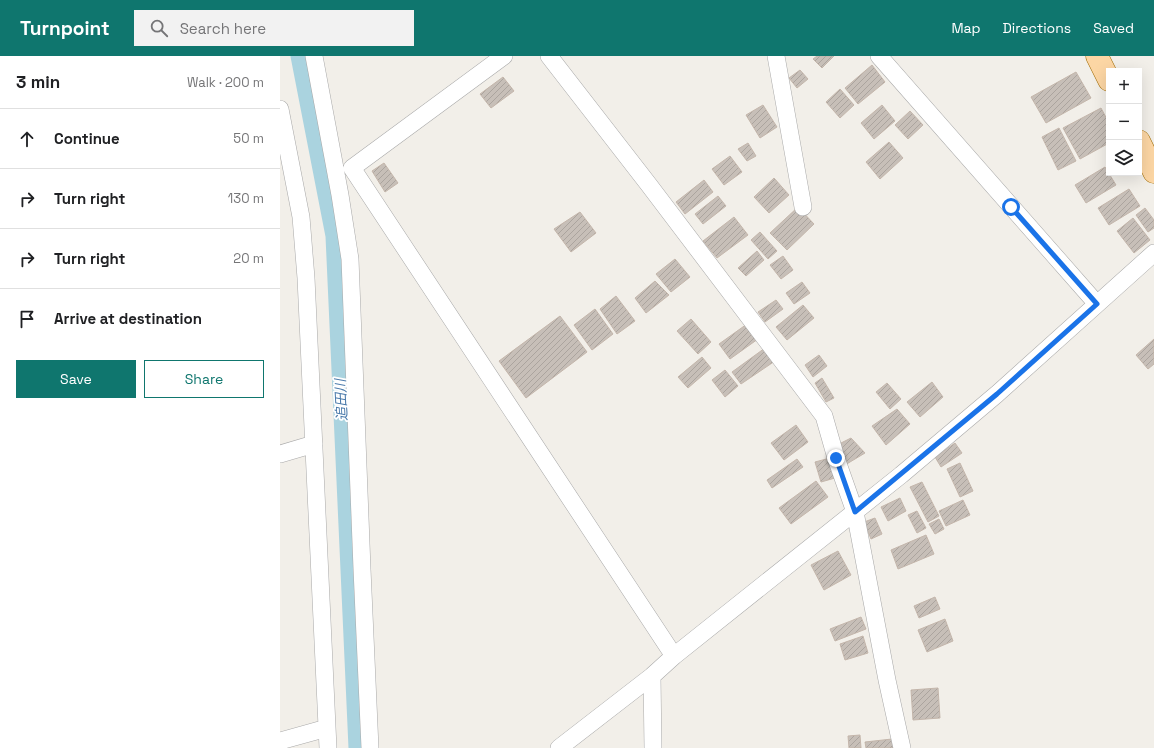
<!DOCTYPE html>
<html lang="en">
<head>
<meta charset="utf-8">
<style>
	:root { --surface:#fff; --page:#f2f2f2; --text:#202124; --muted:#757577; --line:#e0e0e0; --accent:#0f766e }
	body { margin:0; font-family:"Space Grotesk","Noto Sans JP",sans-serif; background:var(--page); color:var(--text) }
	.controls { position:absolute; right:12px; top:12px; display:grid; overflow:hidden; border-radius:0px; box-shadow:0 4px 16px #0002 }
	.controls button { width:36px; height:36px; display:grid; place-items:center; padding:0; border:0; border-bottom:1px solid var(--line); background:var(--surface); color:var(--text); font:20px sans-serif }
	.stop { position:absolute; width:12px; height:12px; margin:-9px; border:3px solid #1a73e8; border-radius:50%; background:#fff }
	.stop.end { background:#1a73e8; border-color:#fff; box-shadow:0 1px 4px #0008 }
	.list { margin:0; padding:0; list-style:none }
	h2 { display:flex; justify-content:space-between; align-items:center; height:52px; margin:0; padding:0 16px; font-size:17px }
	h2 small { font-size:13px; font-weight:400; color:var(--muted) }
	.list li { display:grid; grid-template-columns:26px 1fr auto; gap:12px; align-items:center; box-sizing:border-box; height:60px; padding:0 16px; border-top:1px solid var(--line) }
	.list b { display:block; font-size:15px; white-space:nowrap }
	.list em { font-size:13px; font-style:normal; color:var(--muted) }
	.actions { display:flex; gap:8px; padding:12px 16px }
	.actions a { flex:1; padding:9px 0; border:1px solid var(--accent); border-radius:0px; text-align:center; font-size:14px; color:var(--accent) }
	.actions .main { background:var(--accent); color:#fff }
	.icon { flex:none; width:22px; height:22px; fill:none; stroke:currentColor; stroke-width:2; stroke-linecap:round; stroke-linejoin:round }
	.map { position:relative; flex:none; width:874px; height:692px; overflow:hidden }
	header { display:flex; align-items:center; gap:24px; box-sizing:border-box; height:56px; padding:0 20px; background:var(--accent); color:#fff }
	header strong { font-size:19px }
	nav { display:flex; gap:22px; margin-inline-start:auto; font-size:14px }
	.search { width:280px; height:36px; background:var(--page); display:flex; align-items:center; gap:10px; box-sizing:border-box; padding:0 14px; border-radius:0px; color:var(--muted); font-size:15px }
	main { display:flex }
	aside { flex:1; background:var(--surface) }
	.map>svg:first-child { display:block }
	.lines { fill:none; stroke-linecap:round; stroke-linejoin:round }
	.canal { stroke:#aad3df; stroke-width:17 }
	.building { fill:url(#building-hatch); stroke:#c4b6ab }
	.street-casing { stroke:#a9a9a9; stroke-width:18 }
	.primary-casing { stroke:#a06b00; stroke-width:23 }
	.street { stroke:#fff; stroke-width:17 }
	.primary { stroke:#fcd6a4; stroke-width:22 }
	.route { stroke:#1a73e8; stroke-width:5 }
	.labels { text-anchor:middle; stroke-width:3.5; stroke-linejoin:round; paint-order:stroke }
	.water-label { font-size:14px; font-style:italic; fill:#4a7aab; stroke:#fff }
</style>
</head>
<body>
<header>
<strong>Turnpoint</strong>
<div class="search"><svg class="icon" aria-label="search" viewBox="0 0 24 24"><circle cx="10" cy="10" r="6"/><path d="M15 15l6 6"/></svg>Search here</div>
<nav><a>Map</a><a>Directions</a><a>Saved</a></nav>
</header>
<main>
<aside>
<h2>3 min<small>Walk · 200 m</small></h2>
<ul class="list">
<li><svg class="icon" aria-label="ahead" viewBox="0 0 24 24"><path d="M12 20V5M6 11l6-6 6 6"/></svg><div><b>Continue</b></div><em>50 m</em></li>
<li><svg class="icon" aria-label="right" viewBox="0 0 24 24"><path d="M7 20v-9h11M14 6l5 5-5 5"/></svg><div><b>Turn right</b></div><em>130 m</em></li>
<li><svg class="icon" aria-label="right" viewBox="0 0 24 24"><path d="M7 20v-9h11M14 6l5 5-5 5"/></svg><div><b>Turn right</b></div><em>20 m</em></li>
<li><svg class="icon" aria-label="arrive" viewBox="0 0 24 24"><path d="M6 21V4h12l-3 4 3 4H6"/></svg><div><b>Arrive at destination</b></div></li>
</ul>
<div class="actions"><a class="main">Save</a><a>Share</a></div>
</aside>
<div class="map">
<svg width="874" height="692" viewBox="0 0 874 692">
	<defs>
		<pattern id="building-hatch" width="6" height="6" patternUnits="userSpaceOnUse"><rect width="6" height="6" fill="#c7bfb8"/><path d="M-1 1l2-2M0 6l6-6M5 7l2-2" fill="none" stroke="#aba49e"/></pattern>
	</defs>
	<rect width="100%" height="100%" fill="#f2efe9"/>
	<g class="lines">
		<path class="canal" d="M19,0L54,180L77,692"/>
	</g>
	<path class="building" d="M537,0H554L542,12L533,3Z
		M592,9L605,26L578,48L565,32Z
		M520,14L528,23L517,32L509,22Z
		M796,16L811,42L766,67L751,41Z
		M223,21L234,35L211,52L200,38Z
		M560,33L574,49L560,62L546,46Z
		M483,49L497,71L480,82L466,59Z
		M602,49L615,65L594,83L581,67Z
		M821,52L829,67V87L800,103L783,72Z
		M630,55L643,69L628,83L615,69Z
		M779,72L796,105L778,114L762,81Z
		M609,86L623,102L600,123L586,106Z
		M468,87L476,100L467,105L458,93Z
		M450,100L462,116L444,129L432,113Z
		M104,107L118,127L105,136L92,115Z
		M825,111L836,129L806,147L795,129Z
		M494,122L509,139L489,157L474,141Z
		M424,124L433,136L405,158L396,146Z
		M849,133L860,150L829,169L818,152Z
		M438,140L446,150L423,168L415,158Z
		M518,151L534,168L507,194L490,177Z
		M865,152L874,164V172L868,176L856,159Z
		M300,156L316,177L291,196L274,173Z
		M454,161L468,179L437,202L423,185Z
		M853,162L870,184L854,197L837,175Z
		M480,176L497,195L488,203L471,184Z
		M477,195L484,204L466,220L458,212Z
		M503,200L513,214L501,223L490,209Z
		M395,203L410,221L391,236L376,218Z
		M375,225L389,239L366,257L355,242Z
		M522,226L530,237L514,248L506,237Z
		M336,240L355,265L337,278L320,253Z
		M496,244L503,253L485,266L478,256Z
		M523,249L534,262L507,284L496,271Z
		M315,253L333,278L312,294L294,269Z
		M280,260L307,296L246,342L219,305Z
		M411,263L431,286L418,298L397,275Z
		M467,268L478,283L450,303L439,288Z
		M874,283V308L868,313L856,299Z
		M485,292L495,305L461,328L452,316Z
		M539,299L547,310L533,321L525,309Z
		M422,301L431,312L408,332L398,321Z
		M445,314L458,330L445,341L432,324Z
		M542,322L554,342L546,346L535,327Z
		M652,326L663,341L640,361L627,346Z
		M607,327L621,343L610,353L596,336Z
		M617,353L630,368L606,389L592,370Z
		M516,369L528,386L504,404L491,387Z
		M571,382L585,397L565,409L561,387Z
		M675,387L682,397L661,411L655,401Z
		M550,402L555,422L541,426L535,406Z
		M517,403L523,411L492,432L487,424Z
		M680,407L693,435L680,441L667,413Z
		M536,425L548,441L511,468L499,452Z
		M642,426L659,460L648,466L630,431Z
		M620,442L626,455L608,465L601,451Z
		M683,444L690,459L666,470L659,455Z
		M637,455L646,472L637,477L628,459Z
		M595,462L602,478L591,483L584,466Z
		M659,463L664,473L655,478L649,468Z
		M646,479L654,498L618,513L611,494Z
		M558,495L571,519L544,534L531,509Z
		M655,541L660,553L639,562L634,550Z
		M581,561L586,573L555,585L550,573Z
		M665,563L673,585L647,596L638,574Z
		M583,580L588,597L565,604L560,588Z
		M658,632L660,662L633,664L631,634Z
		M580,679L581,692H569L568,680Z
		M612,683L613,692H586L585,686Z"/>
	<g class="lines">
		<defs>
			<path id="street" d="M34,0L60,139L70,203L82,513L90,692
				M224,0L72,112L394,600
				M269,0L369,129L544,360L556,402L575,456L607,624L622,692
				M496,0L523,151
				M599,0L817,248
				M0,53L21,161L26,222L48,692
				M0,398L34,388
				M372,620L373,692
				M0,685L47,672
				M279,692L372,620L394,600L621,419L717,338L874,197"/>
			<path id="primary" d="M817,0L829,24
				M859,85L874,116"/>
		</defs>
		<use href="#street" class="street-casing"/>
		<use href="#primary" class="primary-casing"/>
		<use href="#street" class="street"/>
		<use href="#primary" class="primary"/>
	</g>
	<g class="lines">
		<path class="route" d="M556,402L575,456L717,338L817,248L731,151"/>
	</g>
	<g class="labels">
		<g class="water-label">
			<text transform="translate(61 344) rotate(-93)" y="5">追田川</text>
		</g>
	</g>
</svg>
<div class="controls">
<button>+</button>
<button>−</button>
<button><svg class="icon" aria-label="layers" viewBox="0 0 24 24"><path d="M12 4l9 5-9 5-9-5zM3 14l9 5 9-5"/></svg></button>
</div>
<div class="stop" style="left:731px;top:151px"></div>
<div class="stop end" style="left:556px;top:402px"></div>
</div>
</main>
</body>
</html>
